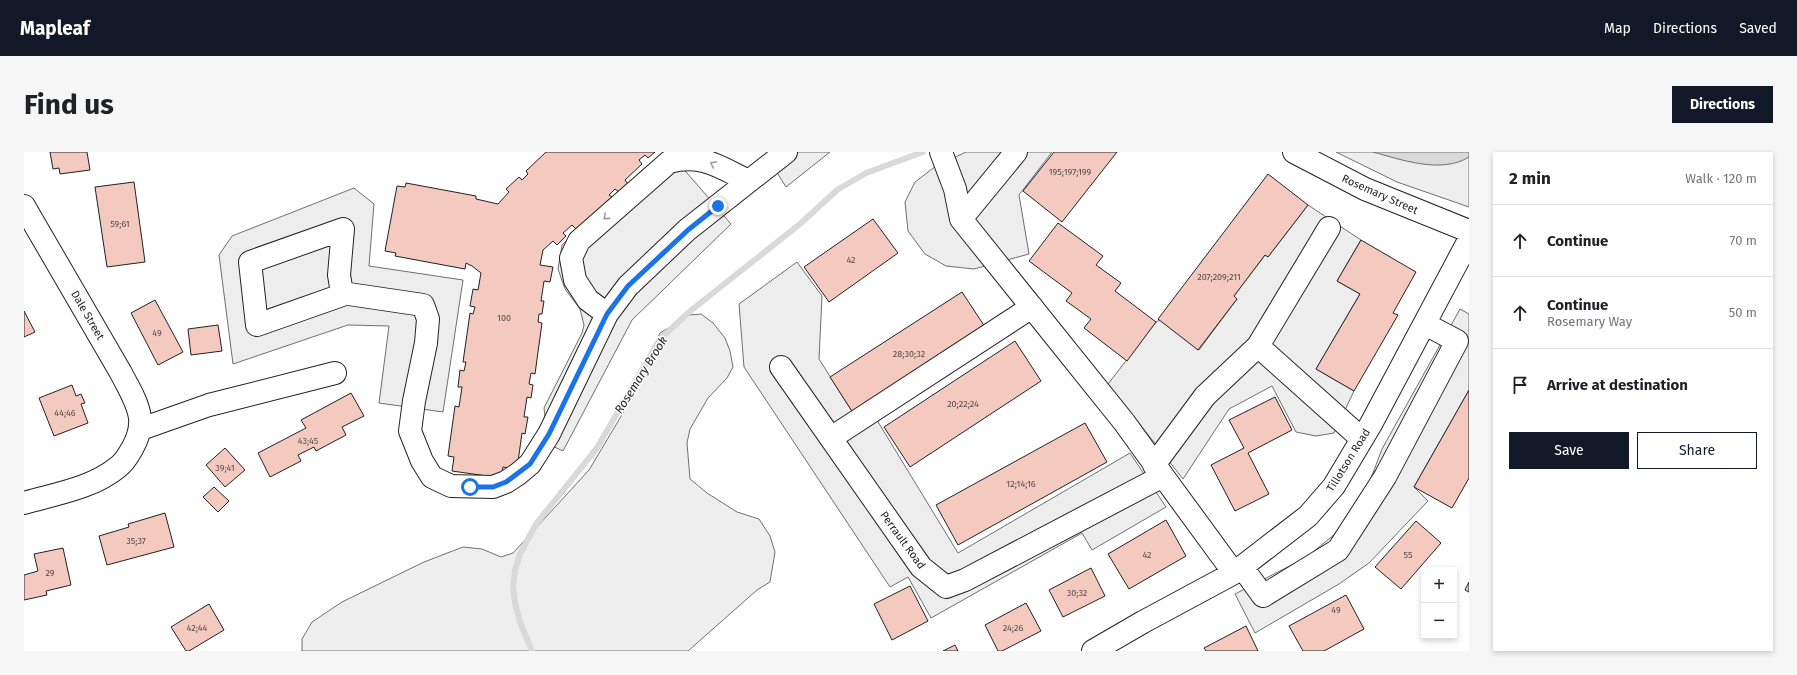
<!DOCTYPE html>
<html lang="en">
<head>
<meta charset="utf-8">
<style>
	:root { --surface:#fff; --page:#f6f6f6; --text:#202124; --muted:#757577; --line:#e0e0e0; --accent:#111827 }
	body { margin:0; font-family:"Fira Sans",sans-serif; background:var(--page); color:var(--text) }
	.controls { position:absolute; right:12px; bottom:12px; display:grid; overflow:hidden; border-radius:0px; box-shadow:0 2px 6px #0003 }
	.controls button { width:36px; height:36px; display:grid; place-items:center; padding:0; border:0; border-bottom:1px solid var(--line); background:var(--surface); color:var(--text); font:20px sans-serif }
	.stop { position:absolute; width:12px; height:12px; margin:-9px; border:3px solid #1a73e8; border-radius:50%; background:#fff }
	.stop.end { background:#1a73e8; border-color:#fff; box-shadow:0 1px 4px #0008 }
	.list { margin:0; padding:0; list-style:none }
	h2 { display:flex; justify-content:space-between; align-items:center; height:52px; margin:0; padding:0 16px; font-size:17px }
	h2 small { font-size:13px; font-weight:400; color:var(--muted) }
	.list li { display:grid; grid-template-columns:26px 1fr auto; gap:12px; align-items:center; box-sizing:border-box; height:72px; padding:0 16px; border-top:1px solid var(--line) }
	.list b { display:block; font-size:15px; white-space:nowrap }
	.list p { margin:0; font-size:13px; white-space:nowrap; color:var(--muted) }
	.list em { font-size:13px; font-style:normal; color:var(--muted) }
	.actions { display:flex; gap:8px; padding:12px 16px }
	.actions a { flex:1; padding:9px 0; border:1px solid var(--accent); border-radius:0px; text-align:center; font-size:14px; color:var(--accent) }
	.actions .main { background:var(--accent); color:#fff }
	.icon { flex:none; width:22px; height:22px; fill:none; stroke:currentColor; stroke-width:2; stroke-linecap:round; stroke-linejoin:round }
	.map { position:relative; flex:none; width:1445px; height:499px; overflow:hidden; border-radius:0px }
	header { display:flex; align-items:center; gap:24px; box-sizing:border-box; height:56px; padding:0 20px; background:var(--accent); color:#fff }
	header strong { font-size:19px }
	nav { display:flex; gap:22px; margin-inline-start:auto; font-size:14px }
	.intro { display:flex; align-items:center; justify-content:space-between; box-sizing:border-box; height:96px; padding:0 24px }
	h1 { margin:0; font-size:28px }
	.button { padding:10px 18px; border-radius:0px; background:var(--accent); color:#fff; font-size:14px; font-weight:700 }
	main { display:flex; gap:24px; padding:0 24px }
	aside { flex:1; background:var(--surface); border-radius:0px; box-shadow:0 2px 6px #0003 }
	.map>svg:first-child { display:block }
	.green { fill:#eee; stroke:#6f6f6f }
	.parking { fill:#ededed; stroke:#6f6f6f }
	.water { fill:#d9d9d9; stroke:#6f6f6f }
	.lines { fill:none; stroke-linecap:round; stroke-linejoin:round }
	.stream { stroke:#d9d9d9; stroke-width:6 }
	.building { fill:#f3c9c0; stroke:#222 }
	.minor-casing { stroke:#222; stroke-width:24 }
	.minor { stroke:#fff; stroke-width:22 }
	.oneway { stroke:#9c9c9c }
	.route { stroke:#1a73e8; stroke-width:5 }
	.labels { text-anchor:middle; stroke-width:3; stroke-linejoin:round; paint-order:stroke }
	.number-label { font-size:9px; fill:#564c4a }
	.street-label { font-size:11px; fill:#222; stroke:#fff }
	.water-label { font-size:12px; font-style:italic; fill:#222; stroke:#fff }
</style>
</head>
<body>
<header>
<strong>Mapleaf</strong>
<nav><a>Map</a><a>Directions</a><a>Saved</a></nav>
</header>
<div class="intro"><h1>Find us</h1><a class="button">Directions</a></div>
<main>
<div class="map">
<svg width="1445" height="499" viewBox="0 0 1445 499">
	<rect width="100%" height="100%" fill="#fff"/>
	<path class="green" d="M1312,0H1445V55L1373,30Z
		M677,162L689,171L701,186L706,199L709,215L703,226L684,246L666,277L663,291L666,327L683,341L713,360L735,367L746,384L751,400L746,430L733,438L664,499H278V487L288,470L318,450L400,410L439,395L458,397L477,405L489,401L565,318L599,261L636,181L665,163Z"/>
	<path class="parking" d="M640,0H645L707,72L608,168L539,299L524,292L520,256L558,181L560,173L556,157L541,137L534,117L538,93Z
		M754,0H806L762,35L752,19Z
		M942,0H1028L995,43L1005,102L950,117L922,114L901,102L884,79L881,50L891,30L912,14Z
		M330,36L350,52L345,114L439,128L419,260L355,251L365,174L324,173L209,212L195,103L208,84Z
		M1284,53L1337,88L1313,129L1336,142L1292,217L1330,239L1310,281L1292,284L1272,280L1248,234L1205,257L1159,327L1084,232L1132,170L1136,168L1175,198L1213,147L1210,144L1241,103L1244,105Z
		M773,110L798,144L795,207L831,264L845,255L934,401L1106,301L1142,355L1068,398L1058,381L907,466L884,425L866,435L720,215L715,152Z
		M1436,157L1445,162V238L1390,335L1404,349L1345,411L1315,432L1231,481L1211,442L1283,405L1323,372L1341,342L1358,297Z"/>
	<path class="water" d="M1349,0H1445V5C1418,22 1378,8 1349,0Z"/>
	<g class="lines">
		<path class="stream" d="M508,499L496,470L491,451L489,434L491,418L496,402L512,372L573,296L636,187L665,160L776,72L813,38L842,21L899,0"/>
	</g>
	<path class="building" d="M26,0H63L66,18L36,22L35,16L29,17Z
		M522,0H631L624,6L621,3L615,8L618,12L601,28L604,32L595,40L591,37L585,43L588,45L553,78L548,73L539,81L542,84L533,93L529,89L519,98L516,113L529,115L526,130L520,129L517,149H520L518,162H515L514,170L518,171L511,222L507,221L505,232L509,233L507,246L503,245L500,265H504L501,282L498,281L493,317L479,315L477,326L428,319L430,305L424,304L431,254L435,255L438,235H434L436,218L440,219L442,210H439L446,161L449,162L451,155L446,154L449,137L454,138L457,121L448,114L442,111L441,117L371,104L372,101L361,99L373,34L381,35L382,31L452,44V47L474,52L485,40L482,37L495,25L498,28L504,22L502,19Z
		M1030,0H1093L1038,70L999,39Z
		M1244,22L1284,53L1244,105L1241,103L1210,144L1213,147L1174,198L1134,167Z
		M110,30L121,110L83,115L71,35Z
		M849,67L874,101L805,150L780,115Z
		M1034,71L1079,104L1072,113L1097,131L1091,139L1132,170L1103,209L1060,176L1067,167L1042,149L1048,141L1005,109Z
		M1337,88L1392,120L1369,161L1374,163L1330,239L1292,217L1336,142L1313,129Z
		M938,140L963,178L831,264L806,225Z
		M131,148L159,200L134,213L107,161Z
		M0,159L11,180L0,185Z
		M194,173L198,199L167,203L164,177Z
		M991,189L1017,229L886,315L860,275Z
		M48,233L52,244L57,242L61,251L57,252L64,271L30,284L15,246Z
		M1445,238V326L1428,356L1390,335Z
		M327,241L340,264L318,275L322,283L292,299L290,295L274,303L277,309L246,325L234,301L282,276L277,268Z
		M1251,245L1268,278L1224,301L1245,342L1211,359L1187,313L1220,296L1205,268Z
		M1061,271L1083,310L934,393L912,353Z
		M201,296L221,318L201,335L182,313Z
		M190,335L205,349L194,360L179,345Z
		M141,361L150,395L83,413L75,384L105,375L104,372Z
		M1142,368L1162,404L1105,437L1084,402Z
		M1392,369L1417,391L1377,437L1351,415Z
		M39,396L47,433L22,439L23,443L0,448V423L14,419L10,402Z
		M1067,416L1081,444L1039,465L1025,438Z
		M1445,430V440L1441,438Z
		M886,434L904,469L868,488L850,452Z
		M1322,443L1340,477L1300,499H1279L1265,474Z
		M1002,451L1017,479L978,499H974L961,473Z
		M185,452L200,478L165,499H162L147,475Z
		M1222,474L1234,499H1182L1180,496Z
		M931,493L934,499H919Z"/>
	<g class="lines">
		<defs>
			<path id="minor" d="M917,0L931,37L937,67
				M1270,0L1341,37L1445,79
				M0,54L97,221C104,235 114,250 116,266C117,277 114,286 109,295C105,302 101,310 94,315C69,336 31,342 0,351
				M1305,76L1234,194L1338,287
				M321,142L233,173L226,110L319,77L315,123L318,141L399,153L404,167L402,191L390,249L386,279L398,309L408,325L427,334L469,335L482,330L494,322L506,312L525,282L583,162L604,134L663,78L762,0
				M583,162L564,148L551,128L547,106L555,89L645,10C678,1 696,15 724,29
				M757,215L897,415L922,435L941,428L1139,324L1100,270L937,67L992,0
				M117,277L185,253L311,221
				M807,286L1008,155
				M1130,313L1181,244L1234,194
				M1139,324L1210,421
				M1218,415L1239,444L1314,398L1361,325L1433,189L1401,172
				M1069,499L1119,470L1210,421L1284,364L1310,334L1347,272L1445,88"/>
		</defs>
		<use href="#minor" class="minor-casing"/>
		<use href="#minor" class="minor"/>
	</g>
	<defs><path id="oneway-chevron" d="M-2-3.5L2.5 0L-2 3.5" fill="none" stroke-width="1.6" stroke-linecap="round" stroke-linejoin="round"/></defs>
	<g class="oneway">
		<use href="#oneway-chevron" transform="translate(689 12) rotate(-154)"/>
		<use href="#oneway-chevron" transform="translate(582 65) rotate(139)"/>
	</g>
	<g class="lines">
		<path class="route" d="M446,335H469L482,330L506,312L525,282L583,162L604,134L664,78L694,54"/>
	</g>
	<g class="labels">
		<g class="number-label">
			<text x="1046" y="23">195;197;199</text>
			<text x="96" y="75">59;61</text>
			<text x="827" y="111">42</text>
			<text x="1195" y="128">207;209;211</text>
			<text x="480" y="169">100</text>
			<text x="133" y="184">49</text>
			<text x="885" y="205">28;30;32</text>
			<text x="939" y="255">20;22;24</text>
			<text x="41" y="264">44;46</text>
			<text x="284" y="292">43;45</text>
			<text x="201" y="319">39;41</text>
			<text x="997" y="335">12;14;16</text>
			<text x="112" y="392">35;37</text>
			<text x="1123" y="406">42</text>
			<text x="1384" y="406">55</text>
			<text x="26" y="424">29</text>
			<text x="1053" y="444">30;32</text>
			<text x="1312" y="461">49</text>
			<text x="173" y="479">42;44</text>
			<text x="989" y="479">24;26</text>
		</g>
		<g class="street-label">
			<text transform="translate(1356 42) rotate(24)" y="4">Rosemary Street</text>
			<text transform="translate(64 163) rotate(60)" y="4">Dale Street</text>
			<text transform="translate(1324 308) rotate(-58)" y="4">Tillotson Road</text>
			<text transform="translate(879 388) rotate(54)" y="4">Perrault Road</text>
		</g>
		<g class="water-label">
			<text transform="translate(617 223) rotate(-58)" y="4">Rosemary Brook</text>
		</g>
	</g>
</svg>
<div class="controls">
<button>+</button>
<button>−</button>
</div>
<div class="stop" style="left:446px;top:335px"></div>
<div class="stop end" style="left:694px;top:54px"></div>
</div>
<aside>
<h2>2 min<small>Walk · 120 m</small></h2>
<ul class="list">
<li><svg class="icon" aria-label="ahead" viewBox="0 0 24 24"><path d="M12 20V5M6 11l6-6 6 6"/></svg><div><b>Continue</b></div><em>70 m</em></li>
<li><svg class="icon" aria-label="ahead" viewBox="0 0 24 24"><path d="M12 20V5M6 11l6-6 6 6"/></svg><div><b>Continue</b><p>Rosemary Way</p></div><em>50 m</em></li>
<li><svg class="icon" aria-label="arrive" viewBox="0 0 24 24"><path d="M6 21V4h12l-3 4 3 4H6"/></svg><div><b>Arrive at destination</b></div></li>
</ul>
<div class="actions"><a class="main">Save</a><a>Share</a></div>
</aside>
</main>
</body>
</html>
